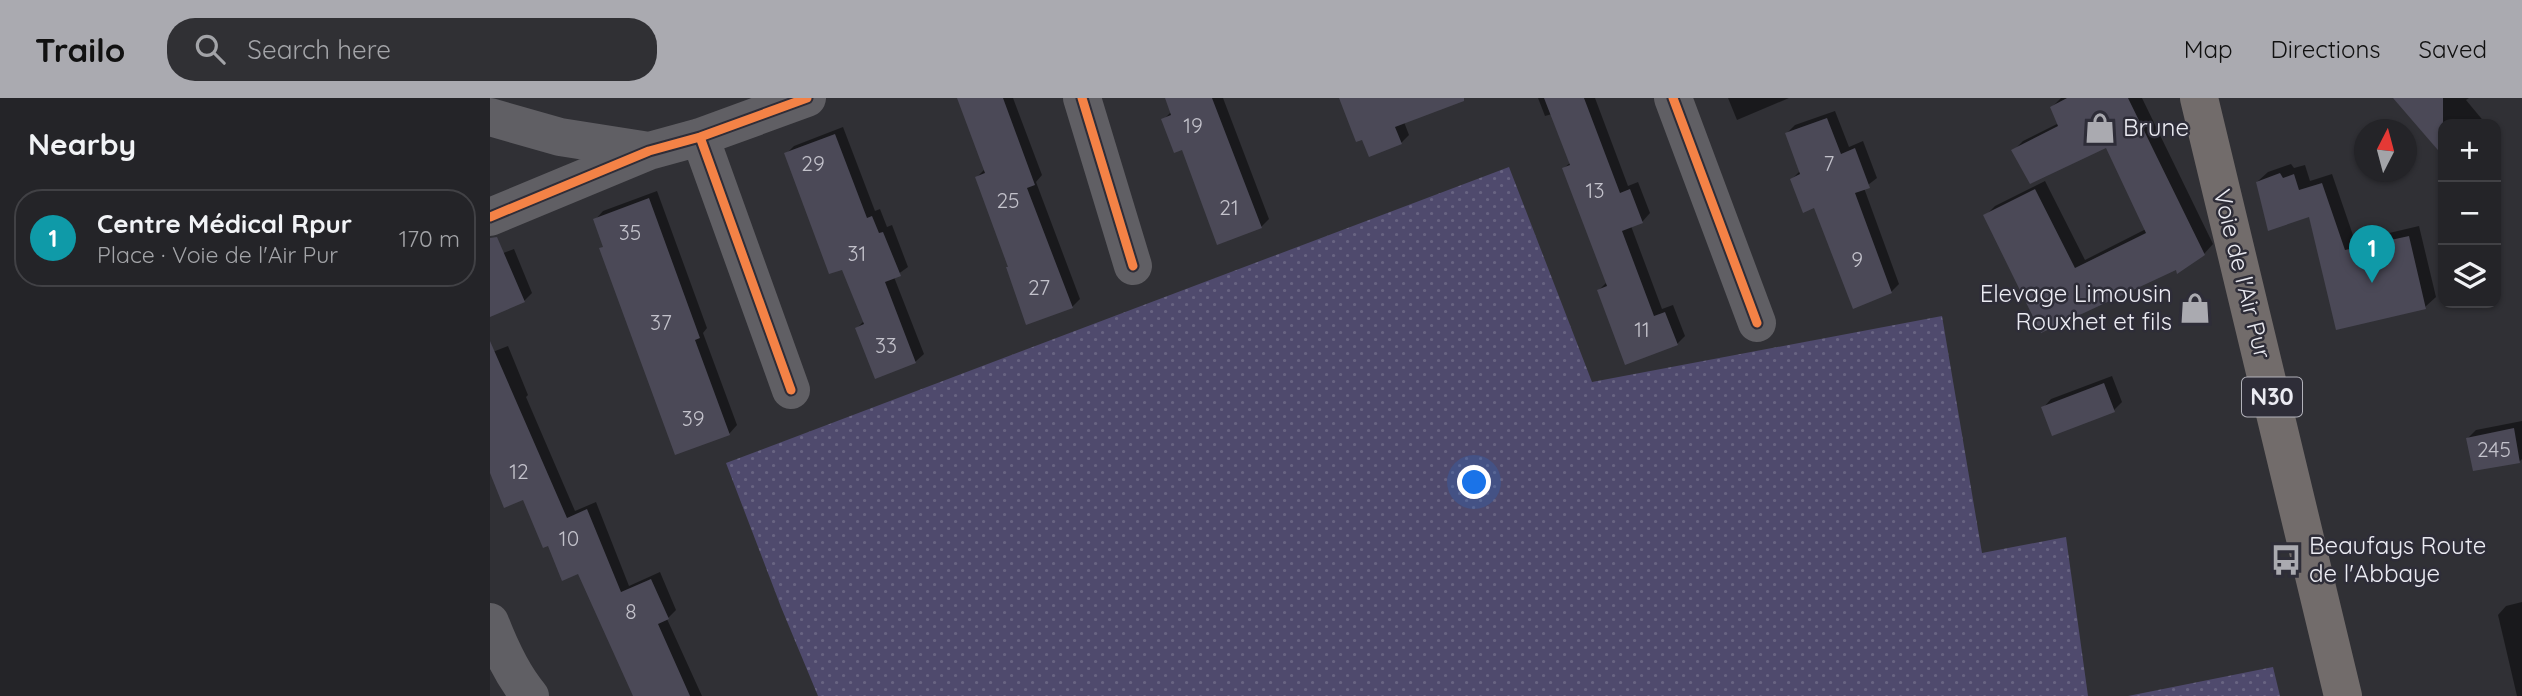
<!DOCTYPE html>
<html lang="en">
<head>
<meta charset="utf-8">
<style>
	:root { --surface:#242428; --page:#303034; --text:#f1f3f6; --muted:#a3a4a8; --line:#414145; --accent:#aaaab0 }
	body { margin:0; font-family:Quicksand,sans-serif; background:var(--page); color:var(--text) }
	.controls { position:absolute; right:21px; top:21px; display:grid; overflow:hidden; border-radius:14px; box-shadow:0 2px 5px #0004 }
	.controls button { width:63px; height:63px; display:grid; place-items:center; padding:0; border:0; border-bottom:2px solid var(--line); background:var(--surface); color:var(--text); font:35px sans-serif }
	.compass { position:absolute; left:1864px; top:21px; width:63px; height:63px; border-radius:50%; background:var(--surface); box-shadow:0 2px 5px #0004; rotate:6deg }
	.you { position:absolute; left:985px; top:385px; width:24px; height:24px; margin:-18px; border:5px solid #fff; border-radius:50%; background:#1a73e8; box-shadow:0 0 0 10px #1a73e833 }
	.badge { display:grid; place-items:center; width:46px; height:46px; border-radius:50%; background:var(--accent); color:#fff; font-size:23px; font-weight:700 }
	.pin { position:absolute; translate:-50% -58px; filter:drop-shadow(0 2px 4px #0008) }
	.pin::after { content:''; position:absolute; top:37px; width:24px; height:21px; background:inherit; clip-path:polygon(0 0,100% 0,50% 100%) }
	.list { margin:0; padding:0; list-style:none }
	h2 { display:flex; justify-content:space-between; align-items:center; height:91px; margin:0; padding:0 28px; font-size:30px }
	h2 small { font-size:23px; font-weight:400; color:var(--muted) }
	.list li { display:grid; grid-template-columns:46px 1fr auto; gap:21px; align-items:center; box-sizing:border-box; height:98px; margin:0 14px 14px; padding:0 14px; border:2px solid var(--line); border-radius:28px }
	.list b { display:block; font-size:26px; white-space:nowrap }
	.list p { margin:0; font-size:23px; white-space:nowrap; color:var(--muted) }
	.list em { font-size:23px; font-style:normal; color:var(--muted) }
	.icon { flex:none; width:38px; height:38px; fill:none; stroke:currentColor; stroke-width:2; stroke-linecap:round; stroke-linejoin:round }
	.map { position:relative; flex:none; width:2032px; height:598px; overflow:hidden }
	header { display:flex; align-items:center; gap:42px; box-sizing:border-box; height:98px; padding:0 35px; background:var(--accent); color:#111 }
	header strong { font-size:33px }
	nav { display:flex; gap:38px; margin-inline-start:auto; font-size:24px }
	.search { width:490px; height:63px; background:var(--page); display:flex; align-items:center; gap:18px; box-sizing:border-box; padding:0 24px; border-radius:28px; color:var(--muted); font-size:26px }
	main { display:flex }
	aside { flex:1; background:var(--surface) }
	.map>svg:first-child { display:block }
	.grass { fill:url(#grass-dots) }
	.shadow { fill:#0007 }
	.building { fill:#4b4957 }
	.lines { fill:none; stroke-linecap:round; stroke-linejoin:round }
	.minor { stroke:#605f64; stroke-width:38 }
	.primary { stroke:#726c6b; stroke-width:38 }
	.cycleway-casing { stroke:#2e2d38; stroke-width:13 }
	.cycleway { stroke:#f48246; stroke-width:9 }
	.labels { text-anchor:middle; stroke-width:5; stroke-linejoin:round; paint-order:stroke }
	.number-label { font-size:21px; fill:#c3c2cb }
	.shield { fill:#2e2d38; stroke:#b2b2ba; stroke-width:2 }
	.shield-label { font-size:23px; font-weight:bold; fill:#ebebf2 }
	.poi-label { font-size:24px; fill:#ebebf2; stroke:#2e2d38; text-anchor:start }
	.street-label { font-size:24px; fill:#ebebf2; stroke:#2e2d38 }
</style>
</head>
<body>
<header>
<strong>Trailo</strong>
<div class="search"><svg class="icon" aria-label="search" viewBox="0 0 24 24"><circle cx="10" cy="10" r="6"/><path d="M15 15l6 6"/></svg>Search here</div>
<nav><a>Map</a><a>Directions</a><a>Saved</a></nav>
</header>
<main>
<aside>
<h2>Nearby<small></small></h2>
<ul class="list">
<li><span class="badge" style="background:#0f9aa8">1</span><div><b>Centre Médical Rpur</b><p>Place · Voie de l'Air Pur</p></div><em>170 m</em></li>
</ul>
</aside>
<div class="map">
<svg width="2032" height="598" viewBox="0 0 2032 598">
	<defs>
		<pattern id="grass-dots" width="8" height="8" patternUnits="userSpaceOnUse" patternTransform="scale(1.75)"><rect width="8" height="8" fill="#4f4a6d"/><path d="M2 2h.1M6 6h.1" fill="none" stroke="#686482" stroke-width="1.8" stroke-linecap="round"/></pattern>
	</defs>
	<rect width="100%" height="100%" fill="#303035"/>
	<path class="grass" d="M1019,69L1102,284L1452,218L1492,455L1576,439L1598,598H328L291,509L236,365Z
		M1783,569L1790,598H1638Z"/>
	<path class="shadow" d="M469,0H523L552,77L546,84L590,201L582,209L519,168L487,79L495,71Z
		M677,0H733L779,121L771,129L693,50L673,22L682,13Z
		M851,0H965L914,24L919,37L911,45Z
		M1048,0H1105L1138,88L1148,84L1160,115L1152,124L1141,128L1172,211L1183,207L1195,238L1187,246L1109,192L1117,184L1074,70L1081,64L1062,16L1055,18Z
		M1238,0H1299L1247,22Z
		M1571,0H1652L1723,146L1714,156L1687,169L1552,233L1495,118L1505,108L1555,83L1595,162L1656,131L1617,48L1523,53L1533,43L1569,25L1562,9Z
		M1905,0H1979L1976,2L1996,26H1953V58Z
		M1345,13L1359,49L1373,43L1387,80L1374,90L1409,186L1401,194L1302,81L1311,72L1297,35L1305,27Z
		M353,29L385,113L390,111L397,129L402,127L418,169L404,179L434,256L425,264L367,230L375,222L353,169L296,56L304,48Z
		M1801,66L1804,70L1815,67L1820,83L1842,76L1865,143L1929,128L1946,199L1935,209L1847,230L1821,117L1767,84L1778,74Z
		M167,93L217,230L213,235L247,327L239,336L115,147L105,122L113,113Z
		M24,151L42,195L34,203L0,217V160Z
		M18,248L38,297L36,299L85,413L106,404L139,488L170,474L186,512L177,521L212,598H144L89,474L59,446L34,400L0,372V255Z
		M1622,278L1632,304L1624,312L1553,310L1561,301Z
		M2032,323V361L2030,363L1978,340L1986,332Z
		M2032,504V598H2027L2008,517L2016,508Z"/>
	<path class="building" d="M467,0H513L545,87L537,90L583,210L536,227L516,169H518L485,79L495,75Z
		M675,0H722L772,130L727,147L692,52L684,55L671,21L681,17Z
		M849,0H974V3L905,29L912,46L879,59L872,42L866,44Z
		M1054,0H1094L1130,95L1140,91L1153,125L1132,133L1164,218L1175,214L1188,247L1135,267L1107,192L1117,188L1072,70L1080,67Z
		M1577,0H1638L1715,157L1687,176L1686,172L1551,235L1493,117L1545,91L1585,170L1656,135L1616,50L1540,86L1521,52L1568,28L1560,9Z
		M1903,0H1953V58Z
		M1337,20L1351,56L1365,50L1380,90L1365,95L1402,195L1363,211L1324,110L1313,115L1300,81L1310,76L1295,35Z
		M345,36L377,120L382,118L389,135L393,134L411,178L395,184L426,265L385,281L365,230L374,226L352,172L339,176L294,55Z
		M1790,75L1793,80L1804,76L1809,92L1832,85L1855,152L1919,138L1936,211L1846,232L1819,119L1778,133L1766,84Z
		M159,100L210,240L205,242L240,337L185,357L109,150L113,149L103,121Z
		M7,139L35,204L0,219V140Z
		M0,243L77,420L97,411L131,494L161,481L179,521L168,526L200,598H143L88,476L72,483L58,448L53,450L33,402L14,410L0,375Z
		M1614,285L1625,314L1562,338L1551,309Z
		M2024,330L2030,365L1983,373L1976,340Z"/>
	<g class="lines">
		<path class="minor" d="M592,0L643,168
			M1183,0L1267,225
			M0,19L70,39L159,53
			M210,39L301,292
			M0,119L159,53L210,39L317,0
			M0,524C10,550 22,577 40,598"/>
		<path class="primary" d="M1709,0L1853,598"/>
		<defs>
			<path id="cycleway" d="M592,0L643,168
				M1183,0L1267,225
				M210,39L301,292
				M0,119L159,53L210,39L317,0"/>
		</defs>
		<use href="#cycleway" class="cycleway-casing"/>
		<use href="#cycleway" class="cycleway"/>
	</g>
	<defs>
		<symbol id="shop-bare" viewBox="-9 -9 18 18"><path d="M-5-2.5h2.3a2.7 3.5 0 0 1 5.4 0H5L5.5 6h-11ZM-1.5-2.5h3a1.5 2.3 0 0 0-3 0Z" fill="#aaaab0" stroke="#2e2d38" stroke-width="2.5" paint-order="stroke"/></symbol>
		<symbol id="bus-bare" viewBox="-9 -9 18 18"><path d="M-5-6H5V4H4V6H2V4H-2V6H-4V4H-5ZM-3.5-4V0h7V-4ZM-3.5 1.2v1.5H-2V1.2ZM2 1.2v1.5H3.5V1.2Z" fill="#aaaab0" stroke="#2e2d38" stroke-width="2.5" paint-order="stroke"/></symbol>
	</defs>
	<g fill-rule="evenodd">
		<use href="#shop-bare" x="1588" y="8" width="44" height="44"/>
		<use href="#shop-bare" x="1683" y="188" width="44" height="44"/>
		<use href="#bus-bare" x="1774" y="440" width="44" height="44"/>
	</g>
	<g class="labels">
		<g class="number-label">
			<text x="703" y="35">19</text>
			<text x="323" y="73">29</text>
			<text x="1339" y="73">7</text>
			<text x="1105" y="100">13</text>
			<text x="518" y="110">25</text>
			<text x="739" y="117">21</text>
			<text x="140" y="142">35</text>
			<text x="367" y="163">31</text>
			<text x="1367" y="169">9</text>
			<text x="549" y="197">27</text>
			<text x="171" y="232">37</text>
			<text x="1152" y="239">11</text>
			<text x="396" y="255">33</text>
			<text x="203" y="328">39</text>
			<text x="2004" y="359">245</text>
			<text x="29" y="381">12</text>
			<text x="79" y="448">10</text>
			<text x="141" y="521">8</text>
		</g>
		<rect class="shield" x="1752" y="279.5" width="60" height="39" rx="5"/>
		<g class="shield-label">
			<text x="1782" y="307">N30</text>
		</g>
		<g class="poi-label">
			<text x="1633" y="38">Brune</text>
			<text x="1682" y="204" text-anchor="end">Elevage Limousin<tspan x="1682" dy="28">Rouxhet et fils</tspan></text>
			<text x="1819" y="456">Beaufays Route<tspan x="1819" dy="28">de l'Abbaye</tspan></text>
		</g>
		<g class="street-label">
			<text transform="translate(1752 176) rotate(76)" y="8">Voie de l'Air Pur</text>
		</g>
	</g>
</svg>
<div class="controls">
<button>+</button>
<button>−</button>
<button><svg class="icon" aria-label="layers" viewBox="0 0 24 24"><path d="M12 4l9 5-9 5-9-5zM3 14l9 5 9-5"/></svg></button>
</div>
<svg class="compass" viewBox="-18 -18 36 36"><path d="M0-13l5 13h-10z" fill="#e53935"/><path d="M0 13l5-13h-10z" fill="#a3a4a8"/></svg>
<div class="you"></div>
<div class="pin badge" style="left:1882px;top:185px;background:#0f9aa8">1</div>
</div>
</main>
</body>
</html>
